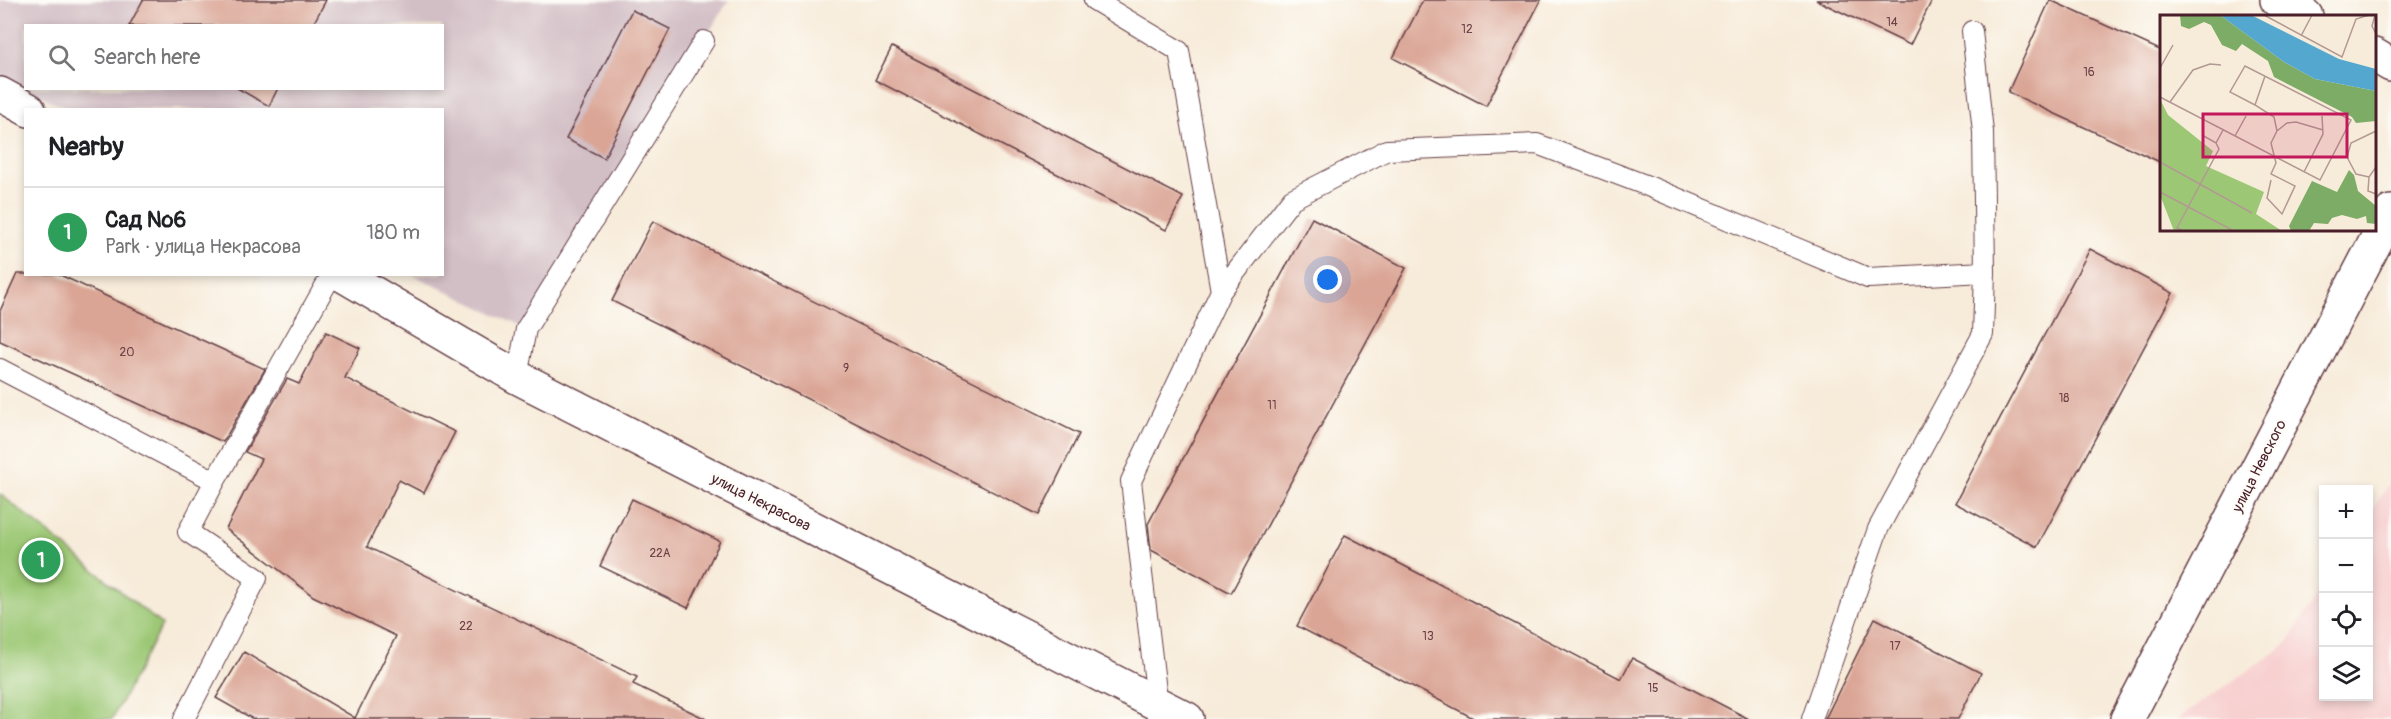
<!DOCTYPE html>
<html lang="en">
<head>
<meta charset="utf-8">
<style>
	:root { --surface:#fff; --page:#f2f2f2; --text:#202124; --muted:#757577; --line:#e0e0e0; --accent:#1f6fb2 }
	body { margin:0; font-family:Pangolin,sans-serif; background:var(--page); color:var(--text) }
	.controls { position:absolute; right:18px; bottom:18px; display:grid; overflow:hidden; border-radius:0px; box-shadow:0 3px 9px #0003 }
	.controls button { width:54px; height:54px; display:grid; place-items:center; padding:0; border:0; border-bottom:2px solid var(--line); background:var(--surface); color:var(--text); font:30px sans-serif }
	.you { position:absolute; left:1328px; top:280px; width:21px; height:21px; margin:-15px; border:4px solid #fff; border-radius:50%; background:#1a73e8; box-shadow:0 0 0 9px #1a73e833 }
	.badge { display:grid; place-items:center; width:39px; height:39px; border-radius:50%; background:var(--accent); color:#fff; font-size:20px; font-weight:700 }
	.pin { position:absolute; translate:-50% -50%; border:3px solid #fff; box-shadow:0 2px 6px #0006 }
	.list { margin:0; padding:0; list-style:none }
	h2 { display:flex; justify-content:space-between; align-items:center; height:78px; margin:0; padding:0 24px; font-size:26px }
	h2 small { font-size:20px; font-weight:400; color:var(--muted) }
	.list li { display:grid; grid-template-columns:39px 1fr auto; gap:18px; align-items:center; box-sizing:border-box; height:90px; padding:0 24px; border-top:2px solid var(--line) }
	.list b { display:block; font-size:22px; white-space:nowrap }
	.list p { margin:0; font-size:20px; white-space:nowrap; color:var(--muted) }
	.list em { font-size:20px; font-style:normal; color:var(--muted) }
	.icon { flex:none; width:33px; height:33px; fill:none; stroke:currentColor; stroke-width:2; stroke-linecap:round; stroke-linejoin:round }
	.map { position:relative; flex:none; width:2391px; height:719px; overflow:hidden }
	.search { position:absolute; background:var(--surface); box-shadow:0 3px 9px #0003; left:24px; top:24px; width:420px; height:66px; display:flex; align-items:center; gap:15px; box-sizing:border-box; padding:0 21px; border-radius:0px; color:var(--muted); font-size:22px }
	.panel { position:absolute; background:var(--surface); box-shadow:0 3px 9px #0003; left:24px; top:108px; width:420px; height:168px; border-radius:0px }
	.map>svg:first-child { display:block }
	.built { fill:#f7d0d0 }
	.industrial { fill:#d2bec5; fill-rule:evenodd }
	.green { fill:#9cc875; stroke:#737450; stroke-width:1.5 }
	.building { fill:#daa595 }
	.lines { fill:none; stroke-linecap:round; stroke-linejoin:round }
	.service-casing { stroke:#643e45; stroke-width:22 }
	.minor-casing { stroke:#643e45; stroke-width:36 }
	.service { stroke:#fff; stroke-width:20 }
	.minor { stroke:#fff; stroke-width:33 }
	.labels { text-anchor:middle; stroke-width:4.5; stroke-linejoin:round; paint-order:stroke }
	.number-label { font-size:12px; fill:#6e4046 }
	.street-label { font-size:15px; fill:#4a1f2b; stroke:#fdfcf7 }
	.inset-road { fill:none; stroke:#b29993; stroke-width:1.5 }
	.view { fill:#c2185b; fill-opacity:0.15; stroke:#c2185b; stroke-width:3 }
	.inset-edge { fill:none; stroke:#4a1f2b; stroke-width:3 }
</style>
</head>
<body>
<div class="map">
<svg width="2391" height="719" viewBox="0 0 2391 719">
	<rect width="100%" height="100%" fill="#fdfcf7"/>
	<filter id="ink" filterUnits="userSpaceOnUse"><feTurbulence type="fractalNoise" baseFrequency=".0167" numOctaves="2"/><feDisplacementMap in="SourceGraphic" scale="12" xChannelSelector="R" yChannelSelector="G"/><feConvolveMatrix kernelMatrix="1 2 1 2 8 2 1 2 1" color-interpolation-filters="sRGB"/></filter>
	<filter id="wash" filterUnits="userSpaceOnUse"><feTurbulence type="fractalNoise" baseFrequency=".008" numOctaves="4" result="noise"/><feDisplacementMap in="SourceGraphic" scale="24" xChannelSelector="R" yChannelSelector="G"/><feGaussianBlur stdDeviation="1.35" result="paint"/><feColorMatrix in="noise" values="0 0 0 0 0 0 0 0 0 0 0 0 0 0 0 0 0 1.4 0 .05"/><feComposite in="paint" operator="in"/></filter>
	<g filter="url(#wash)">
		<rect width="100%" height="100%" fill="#f7ebd9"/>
		<path class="built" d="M2391,480V719H2177L2286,645L2323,586L2324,696H2368L2369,515Z"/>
		<path class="industrial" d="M0,0H729L526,329L413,275L442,274V110L68,109L0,77ZM26,26H442V88H26Z"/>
		<path class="green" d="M0,494L162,625L112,719H0Z"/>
		<g id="blocks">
			<path class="building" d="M143,0H326L312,26H129Z
				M1423,0H1541L1486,106L1393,58Z
				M1816,0H1932L1910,45Z
				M2050,0L2162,51V163L2008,92Z
				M632,10L670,29L604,158L566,139Z
				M892,47L1183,197L1166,230L875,80Z
				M237,88H278L269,106Z
				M1312,218L1406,268L1231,593L1151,550L1148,524Z
				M653,221L1079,434L1039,515L612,301Z
				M2090,249L2173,293L2037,547L1955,503Z
				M17,274H58L265,369L223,442L0,341V311Z
				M326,332L360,348L345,378L455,432L424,493L399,480L367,547L637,677L633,684L706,719H253L216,698L244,652L355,718L396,636L313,596L226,529L261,459L245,452L287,379L299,384Z
				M632,499L720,541L688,608L600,566Z
				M1345,535L1621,679L1632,658L1749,719H1475L1297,626Z
				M1875,618L1981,673L1958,719H1825Z"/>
		</g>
	</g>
	<g filter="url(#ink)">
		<use href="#blocks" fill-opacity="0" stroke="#643e45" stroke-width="1.5"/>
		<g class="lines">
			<defs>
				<path id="service" d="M1094,0L1179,51L1221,291
					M0,369L215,481L332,274
					M517,377L526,329L704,41
					M1158,708L1131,481L1221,291L1292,199L1387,150L1537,144L1648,186L1868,278L1985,272
					M184,719L257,578L188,532L215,481
					M1812,719L1878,529L1983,334L1985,272L1983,132L1972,31"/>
				<path id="minor" d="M2277,0L2306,16
					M2374,55L2391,65
					M0,94L29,110
					M341,274L517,377L1187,719
					M2127,719L2391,212"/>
			</defs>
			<use href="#service" class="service-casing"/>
			<use href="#minor" class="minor-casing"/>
			<use href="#service" class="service"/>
			<use href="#minor" class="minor"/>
		</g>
	</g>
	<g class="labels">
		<g class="number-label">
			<text x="1892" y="26">14</text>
			<text x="1467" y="33">12</text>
			<text x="2089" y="76">16</text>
			<text x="127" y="356">20</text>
			<text x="846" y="372">9</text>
			<text x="2064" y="402">18</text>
			<text x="1272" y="409">11</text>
			<text x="660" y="557">22А</text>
			<text x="466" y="630">22</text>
			<text x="1428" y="640">13</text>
			<text x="1895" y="650">17</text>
			<text x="1653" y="692">15</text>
		</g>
		<g class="street-label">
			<text transform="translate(2259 466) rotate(-63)" y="5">улица Невского</text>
			<text transform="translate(761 502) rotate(27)" y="5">улица Некрасова</text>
		</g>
	</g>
	<g transform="translate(2160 15)">
		<rect width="216" height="216" fill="#f7ebd9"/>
		<path d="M0,84L8,100L53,136L46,151L104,177L96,199L122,216H14L0,180Z" fill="#9cc875"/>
		<path d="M20,0H60L124,47L155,64L216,76V106L196,108L192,102L114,62L108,46L82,29L76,36L62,30L51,10L44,7L29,14L21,11ZM189,155L194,160L198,176L216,191V209L207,208L206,201L197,204L182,200L172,203L168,209L154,208L149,216H131L129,211L152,166L177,177Z" fill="#7dac66"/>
		<path d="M60,0H91L179,44L216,54V76L155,64L124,47Z" fill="#54a8d0"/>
		<path class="inset-road" d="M104,0L182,42L196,4L209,0M215,0L212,11L216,19M141,21L152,0M0,53L13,30M105,61L95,90L114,102L117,116M0,82L160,165L191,105L85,51L70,77L95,90M10,87L33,55L50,49L61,50M42,120L56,128L63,115M75,121L86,101M0,147L92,198M216,152L209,162L208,176L216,179M144,157L163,119L162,101M209,162L196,159L187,142L191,128L216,116M111,165L107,183L122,199L135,171L111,159L116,148L111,128L117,116L127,108L136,107L163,115M0,177L74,216M23,216L17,213L59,134L56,128"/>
		<path class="view" d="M43,99H187V142H43Z"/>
		<rect width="216" height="216" class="inset-edge"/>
	</g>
</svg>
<div class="controls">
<button>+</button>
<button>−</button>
<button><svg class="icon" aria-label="locate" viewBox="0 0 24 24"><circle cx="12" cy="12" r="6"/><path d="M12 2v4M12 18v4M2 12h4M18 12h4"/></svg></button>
<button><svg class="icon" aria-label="layers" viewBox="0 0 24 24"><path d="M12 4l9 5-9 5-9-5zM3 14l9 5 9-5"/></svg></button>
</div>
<div class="you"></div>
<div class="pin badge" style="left:41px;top:560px;background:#2e9e5b">1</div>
<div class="search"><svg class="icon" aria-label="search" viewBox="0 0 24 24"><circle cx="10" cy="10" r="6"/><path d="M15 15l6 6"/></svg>Search here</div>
<section class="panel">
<h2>Nearby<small></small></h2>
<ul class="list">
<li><span class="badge" style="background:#2e9e5b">1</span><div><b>Сад №6</b><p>Park · улица Некрасова</p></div><em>180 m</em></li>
</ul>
</section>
</div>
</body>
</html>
